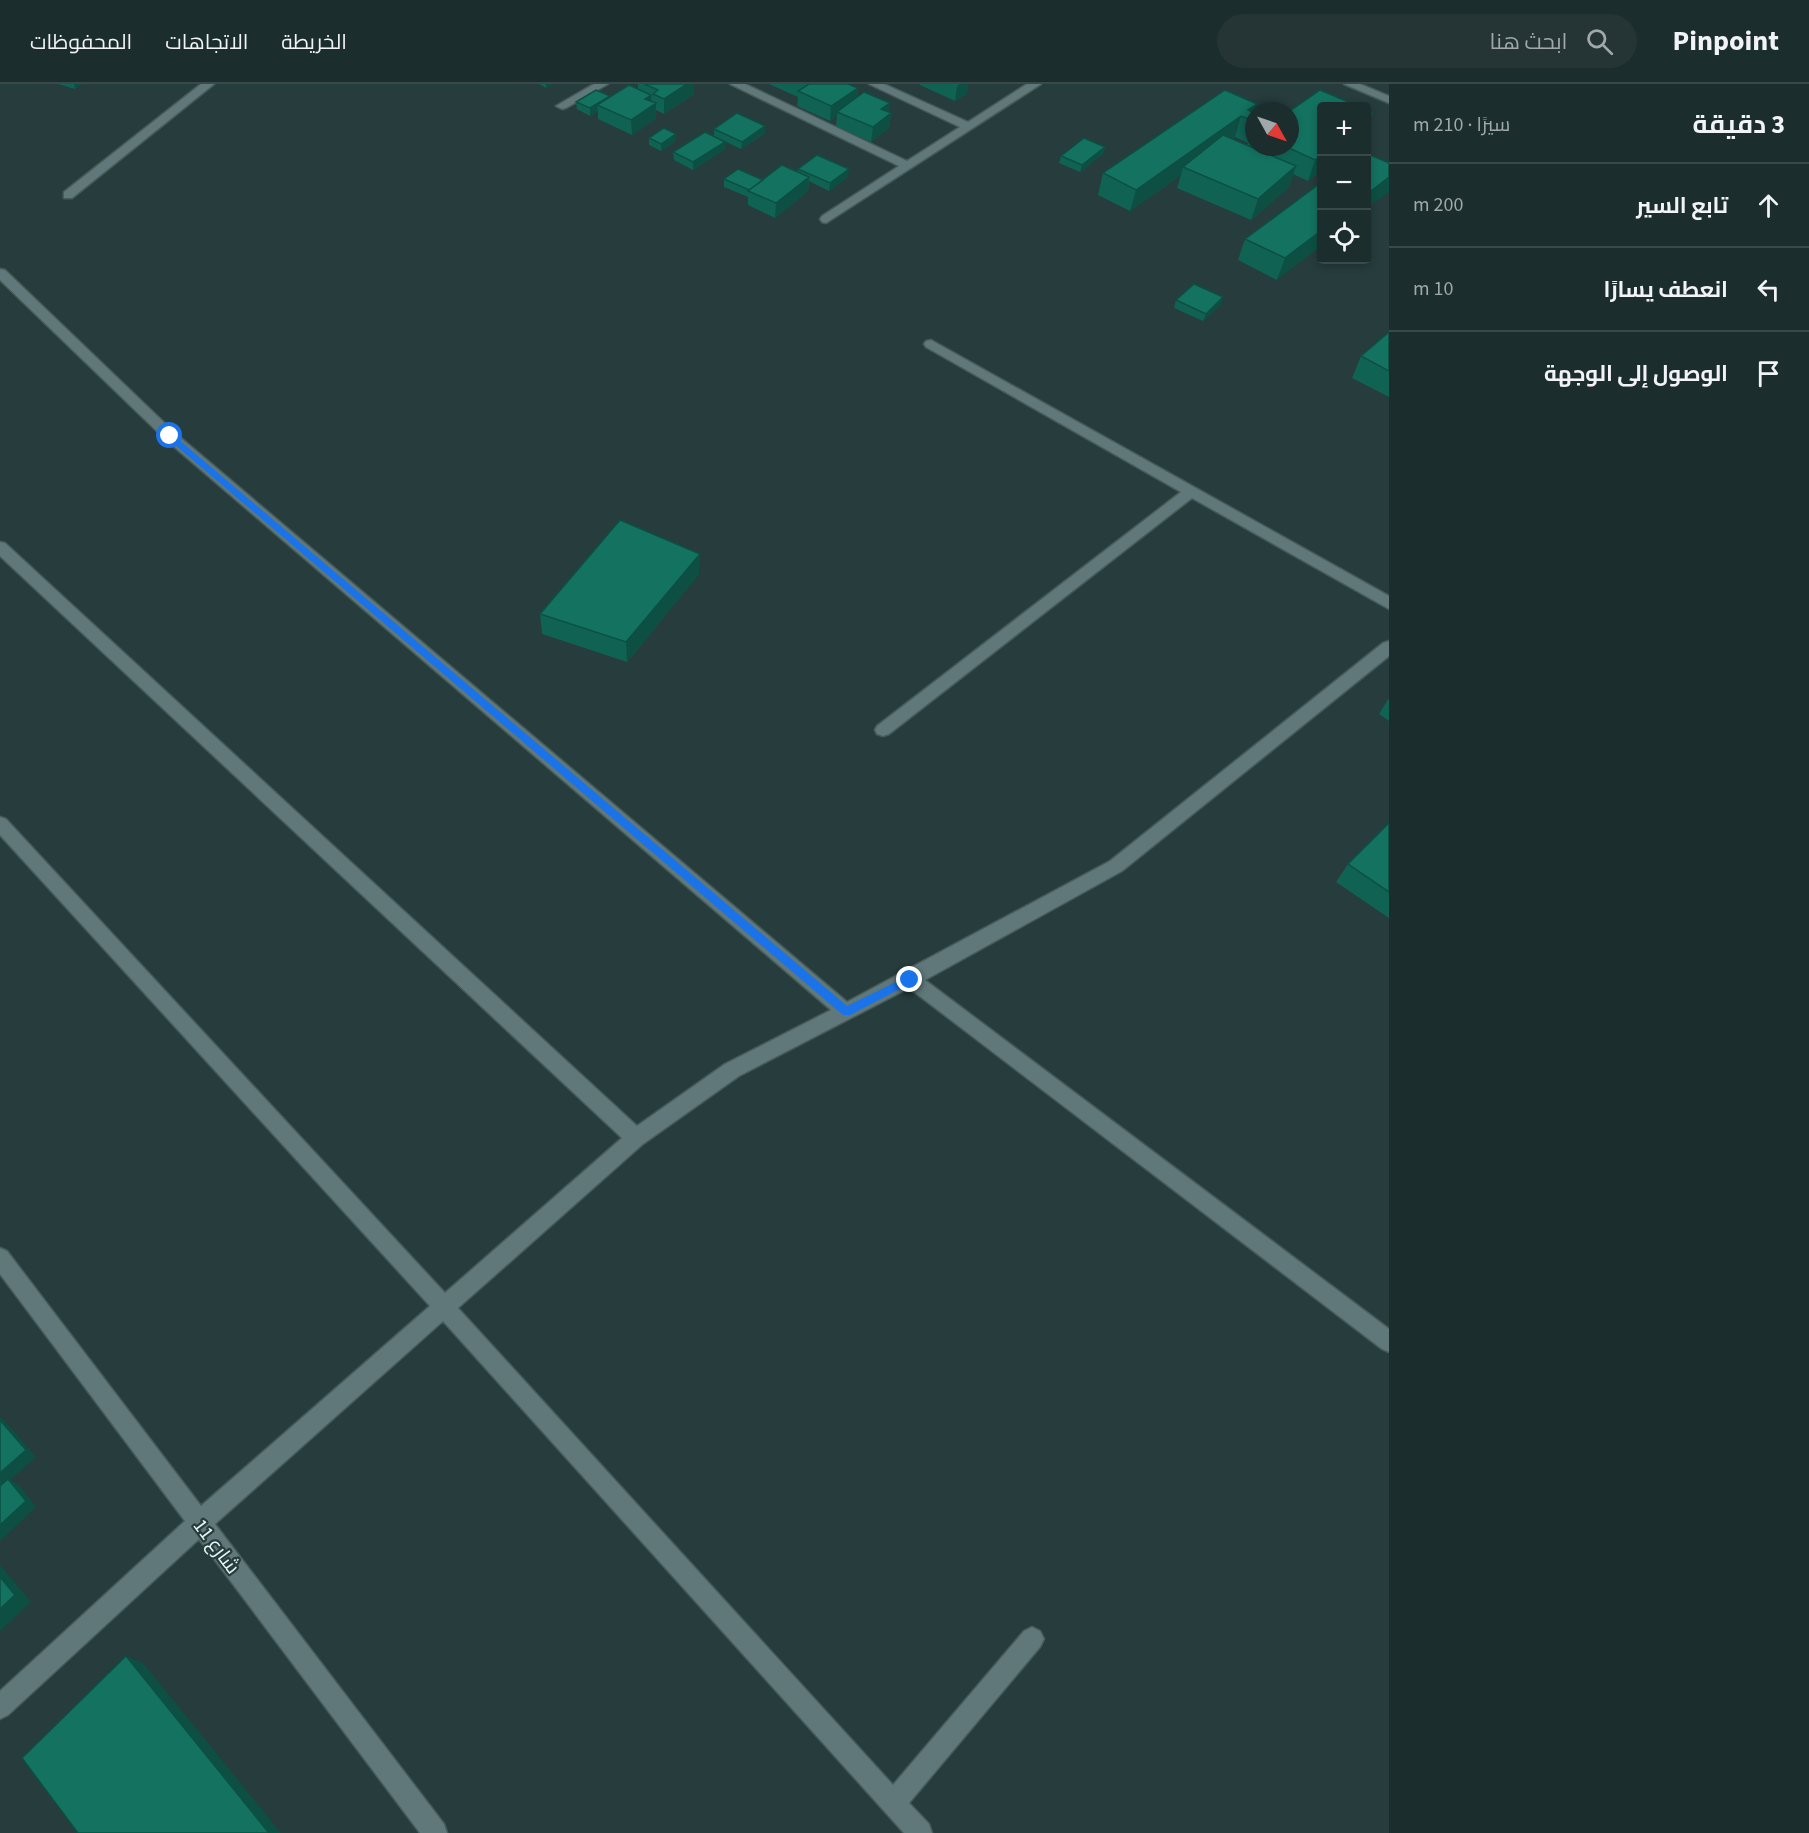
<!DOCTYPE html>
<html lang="ar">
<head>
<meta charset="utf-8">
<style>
	:root { --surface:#1c2d2e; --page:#253536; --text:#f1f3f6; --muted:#a0a8aa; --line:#3a494a }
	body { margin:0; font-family:"Source Sans 3",Cairo,sans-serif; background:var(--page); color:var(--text); direction:rtl }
	.controls { position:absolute; right:18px; top:18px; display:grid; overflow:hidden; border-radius:6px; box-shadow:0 3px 9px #0003 }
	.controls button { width:54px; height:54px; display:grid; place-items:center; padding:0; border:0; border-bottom:2px solid var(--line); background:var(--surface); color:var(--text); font:30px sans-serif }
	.compass { position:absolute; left:1245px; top:18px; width:54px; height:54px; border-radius:50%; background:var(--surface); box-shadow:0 3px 9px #0003; rotate:130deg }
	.stop { position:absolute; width:18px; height:18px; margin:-14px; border:4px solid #1a73e8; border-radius:50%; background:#fff }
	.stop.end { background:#1a73e8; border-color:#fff; box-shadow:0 2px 6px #0008 }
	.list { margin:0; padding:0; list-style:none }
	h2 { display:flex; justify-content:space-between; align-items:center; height:78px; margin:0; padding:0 24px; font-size:26px }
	h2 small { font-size:20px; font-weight:400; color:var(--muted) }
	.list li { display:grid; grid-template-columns:39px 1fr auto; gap:18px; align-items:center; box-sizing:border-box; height:84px; padding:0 24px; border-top:2px solid var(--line) }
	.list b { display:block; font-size:22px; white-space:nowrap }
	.list em { font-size:20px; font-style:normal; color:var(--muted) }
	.icon { flex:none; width:33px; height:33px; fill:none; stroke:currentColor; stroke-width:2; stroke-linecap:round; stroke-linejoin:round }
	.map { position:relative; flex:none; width:1389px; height:1749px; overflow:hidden; direction:ltr }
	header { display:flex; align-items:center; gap:36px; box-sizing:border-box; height:84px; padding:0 30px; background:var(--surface); border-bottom:2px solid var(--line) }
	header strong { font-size:28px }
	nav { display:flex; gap:33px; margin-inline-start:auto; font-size:21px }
	.search { width:420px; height:54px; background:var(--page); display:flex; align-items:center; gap:15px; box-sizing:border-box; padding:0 21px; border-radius:33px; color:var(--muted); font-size:22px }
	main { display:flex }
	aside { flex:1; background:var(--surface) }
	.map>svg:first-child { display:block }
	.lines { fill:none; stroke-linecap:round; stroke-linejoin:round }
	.minor-casing { stroke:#465a5a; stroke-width:3 }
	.minor { fill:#607879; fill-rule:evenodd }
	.wall { fill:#106253; fill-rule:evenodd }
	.shaded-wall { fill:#0d5043 }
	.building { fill:#137260; stroke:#0d5043; stroke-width:1.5 }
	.route { fill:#1a73e8 }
	.labels { text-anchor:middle; stroke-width:4.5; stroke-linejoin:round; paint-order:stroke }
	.near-street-label { font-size:20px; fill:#e8f5f5; stroke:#263c3d }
</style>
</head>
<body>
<header>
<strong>Pinpoint</strong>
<div class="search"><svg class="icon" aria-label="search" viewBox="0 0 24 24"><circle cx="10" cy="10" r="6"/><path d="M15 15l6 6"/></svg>ابحث هنا</div>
<nav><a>الخريطة</a><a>الاتجاهات</a><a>المحفوظات</a></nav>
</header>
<main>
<aside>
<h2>3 دقيقة<small>سيرًا · 210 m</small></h2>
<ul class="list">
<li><svg class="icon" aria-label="ahead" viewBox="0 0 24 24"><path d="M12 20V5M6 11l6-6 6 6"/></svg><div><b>تابع السير</b></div><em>200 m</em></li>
<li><svg class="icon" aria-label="left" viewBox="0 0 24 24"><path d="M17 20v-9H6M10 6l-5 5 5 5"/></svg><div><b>انعطف يسارًا</b></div><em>10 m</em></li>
<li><svg class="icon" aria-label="arrive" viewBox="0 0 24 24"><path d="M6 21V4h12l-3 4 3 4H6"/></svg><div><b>الوصول إلى الوجهة</b></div></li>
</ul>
</aside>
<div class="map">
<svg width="1389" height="1749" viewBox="0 0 1389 1749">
	<rect width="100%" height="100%" fill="#263c3d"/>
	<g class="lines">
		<defs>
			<path id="minor" d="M201,0H214L72,114H64V108Z
				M594,0H608L566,24L562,25L556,22Z
				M730,0H745L907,77L960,43L869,0H884L968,38L1027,0H1041L826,139L822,138L820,135L822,132L899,82Z
				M1344,0H1360L1389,12V19Z
				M0,185L5,186L175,349L847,918L1110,777L1383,559L1389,557V572L1122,787L925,896L1389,1245V1268L1382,1265L909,904L739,992L643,1060L458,1224L893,1701L1024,1547L1032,1543L1040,1547L1044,1555L1040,1563L909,1719L929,1740L932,1749H904L443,1237L215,1440L444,1740L447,1749H420L199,1455L8,1631L0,1635V1607L185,1437L0,1190V1164L7,1167L201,1422L430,1222L0,751V733L6,735L445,1209L622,1054L0,472V458L5,459L637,1042L725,980L831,926L165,355L0,196Z
				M931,256L1389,512V525L1192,414L889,650L883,652L877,650L875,646L877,642L1181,408L926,263L924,260L926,257Z"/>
		</defs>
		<use href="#minor" class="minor-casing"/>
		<use href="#minor" class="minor"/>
	</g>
	<path class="wall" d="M58,0H81L75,5Z
		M539,0H552L546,4Z
		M638,0H694V10L664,30L656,26V34L632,51L598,35V27L590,32L577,25L576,18L610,12V13L638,5Z
		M769,0H831L858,4L857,13L891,29L889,44L871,58L836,42L837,32L830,37L797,22L798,13Z
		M920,0H968L967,9L955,17L920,1Z
		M1225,6L1254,27V63H1290L1322,22V91L1318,89L1308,97L1293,90L1289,103L1251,136L1177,104L1181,91L1130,127L1098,111L1103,89ZM1235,53L1248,59L1247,61L1232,55Z
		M765,42V49L741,65L714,52V45Z
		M649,54L676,57L661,67L649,61Z
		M1105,63L1103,70L1080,88L1059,79L1061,72Z
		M725,65L693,86L674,76L673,68Z
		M798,85L848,93L829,107L809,97L808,107L775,134L748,121V113L724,103V95L763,96L798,88Z
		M1322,98L1277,196L1238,176L1245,155Z
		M1176,216L1221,220L1203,237L1174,224Z
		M1389,248V313L1352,294L1361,272Z
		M699,490L627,578L542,550L540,530Z
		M1389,615V637L1379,630L1387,617Z
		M1389,739V834L1336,798L1348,780Z"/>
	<path class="shaded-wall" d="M74,0H81L75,5Z
		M546,0H552L546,4Z
		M687,0H694V10L664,30V15Z
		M960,0H968L967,9L955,17L957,2Z
		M858,4L856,19L837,28V32L830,37L831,22Z
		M651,11L652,22L656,19V34L632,51L631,36L645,15Z
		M610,12V19L597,21L598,27L590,32V24Z
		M890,19L889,31L891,29L889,44L871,58L873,43L881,25Z
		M1257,20L1254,29L1248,26Z
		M1373,29L1366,47V34Z
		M1241,32L1235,53L1189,85L1183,83L1181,91L1130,127L1136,106Z
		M765,42V49L741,65L742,58Z
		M676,50V57L661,67V60Z
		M725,58V65L693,86V78Z
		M1105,63L1103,70L1080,88L1082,81Z
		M1322,71V80L1318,89L1308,97L1315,76Z
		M1296,82L1289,103L1251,136L1258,115Z
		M849,85L848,93L829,107L830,99Z
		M809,93L808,107L775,134L776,119Z
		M1389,93V108L1366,125V111Z
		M1322,146V161L1277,196L1285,174Z
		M1223,213L1221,220L1203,237L1206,230Z
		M700,470L699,490L627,578L626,558Z
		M0,1333L3,1335L36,1373L10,1396L19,1401L36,1423L0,1457Z
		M0,1481L31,1518L0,1547Z
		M126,1572L143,1579L281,1749H269Z"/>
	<path class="building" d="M644,0H687L664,15L653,10L658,6Z
		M809,0H848L858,4L831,22L798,7Z
		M629,1L651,11L645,15L656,19L631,36L597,21Z
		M596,6L610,12L590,24L576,18Z
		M1225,6L1257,20L1248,26L1254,29V37L1241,32L1136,106L1103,89Z
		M1320,6L1358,22H1322V71L1315,76L1287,63H1290V27Z
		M864,8L890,19L881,25L891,29L873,43L837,28Z
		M1366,26L1373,29L1366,34Z
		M737,29L765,42L742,58L714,45Z
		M664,44L676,50L661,60L649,54Z
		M705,48L725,58L693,78L673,68Z
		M1223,51L1296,82L1258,115L1183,83Z
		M1084,54L1105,63L1082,81L1061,72Z
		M1368,70L1389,79V93L1366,111V72Z
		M817,71L849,85L830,99L798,85Z
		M782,81L809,93L776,119L748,107Z
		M738,85L763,96L749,106L724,95Z
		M1322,98V146L1285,174L1245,155Z
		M1194,200L1223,213L1206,230L1176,216Z
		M1389,248V287L1361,272Z
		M620,436L700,470L626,558L540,530Z
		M1389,739V808L1348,780Z
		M0,1336L26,1366L0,1389Z
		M8,1395L26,1417L0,1441V1402Z
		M0,1493L15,1511L0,1525Z
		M126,1572L269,1749H78L22,1674Z"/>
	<path class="route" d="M167,350H172L847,922L906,893H913V898L850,931H843L167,354Z"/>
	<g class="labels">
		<g class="near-street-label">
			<text transform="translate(217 1462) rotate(53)" y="7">شارع 11</text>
		</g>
	</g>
</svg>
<div class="controls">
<button>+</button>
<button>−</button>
<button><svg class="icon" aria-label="locate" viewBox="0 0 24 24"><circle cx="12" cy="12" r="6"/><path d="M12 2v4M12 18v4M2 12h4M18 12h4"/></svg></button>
</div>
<svg class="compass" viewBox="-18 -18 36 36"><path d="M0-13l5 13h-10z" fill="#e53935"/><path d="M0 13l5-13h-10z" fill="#a0a8aa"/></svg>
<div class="stop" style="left:170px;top:352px"></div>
<div class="stop end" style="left:910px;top:896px"></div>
</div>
</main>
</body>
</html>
